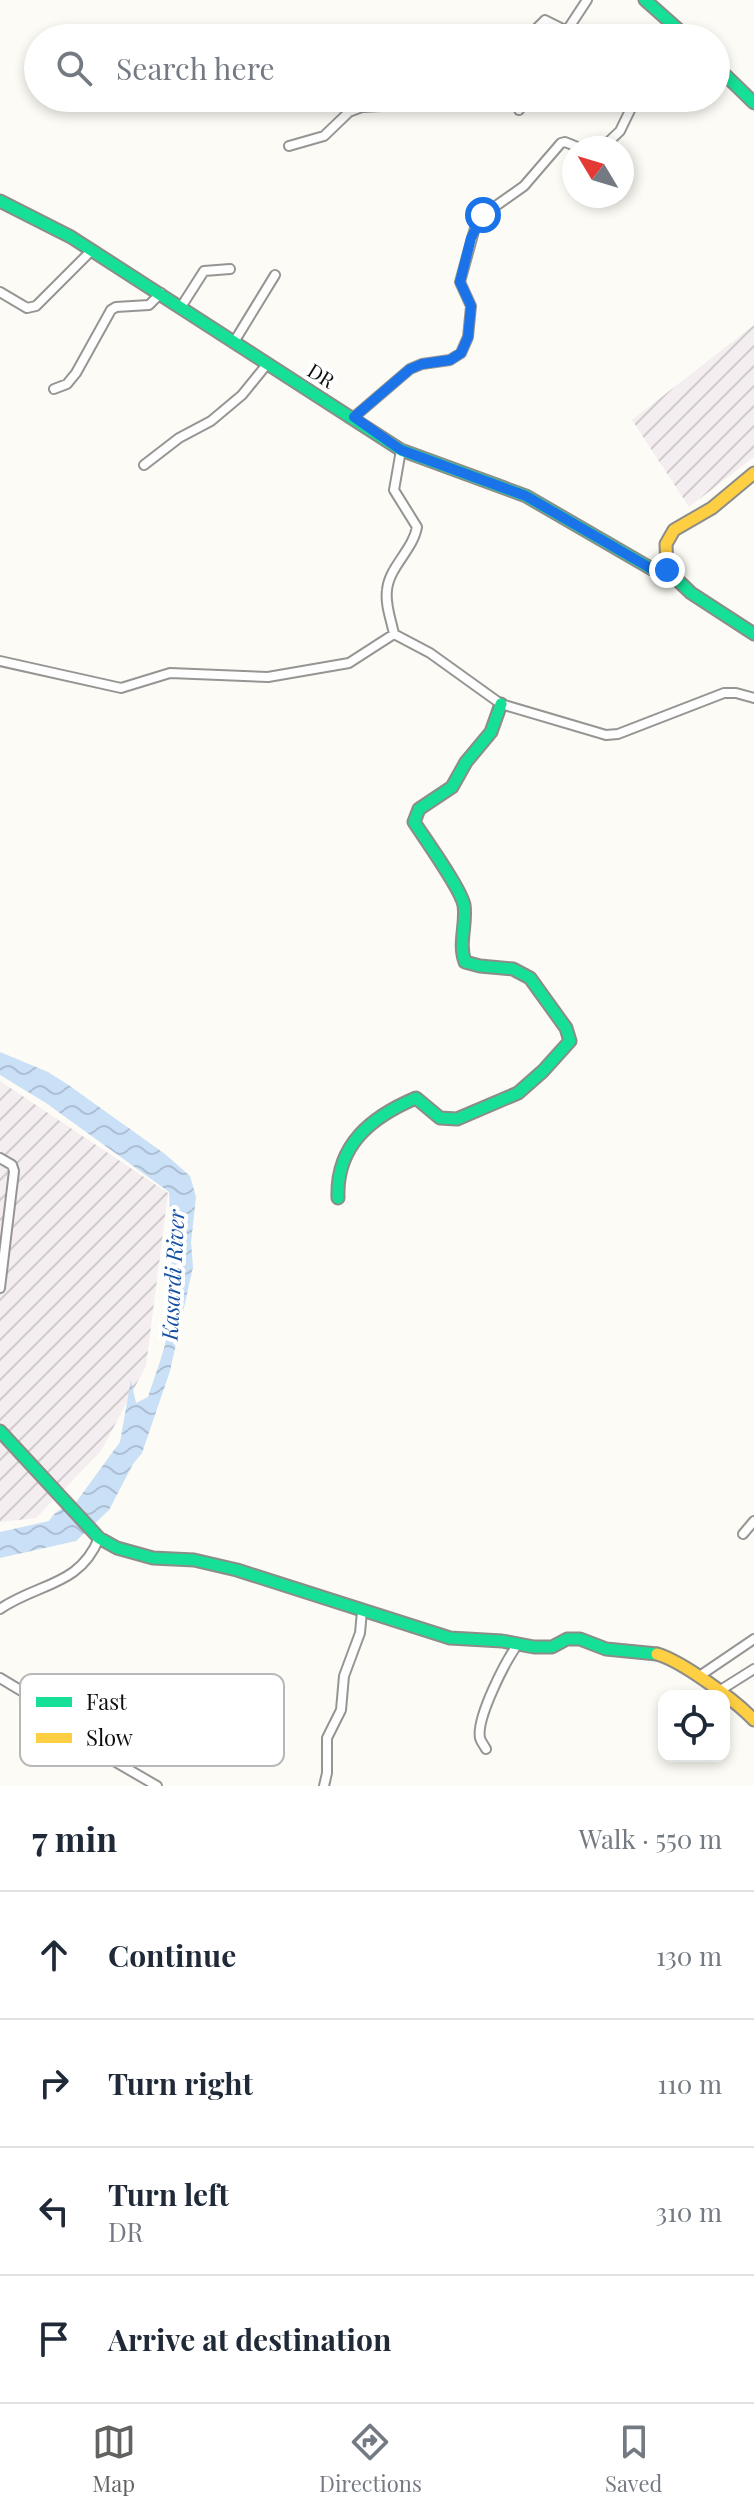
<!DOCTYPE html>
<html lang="en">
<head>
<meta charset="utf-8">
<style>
	:root { --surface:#fff; --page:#f6f6f7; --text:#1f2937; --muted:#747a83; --line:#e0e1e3; --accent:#626260 }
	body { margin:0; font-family:"Playfair Display",serif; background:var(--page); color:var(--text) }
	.controls { position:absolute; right:24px; bottom:24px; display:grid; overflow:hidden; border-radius:16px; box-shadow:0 4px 12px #0003 }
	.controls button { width:72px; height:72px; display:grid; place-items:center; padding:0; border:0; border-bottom:2px solid var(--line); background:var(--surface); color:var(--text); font:40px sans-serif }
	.compass { position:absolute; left:562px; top:136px; width:72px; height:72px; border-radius:50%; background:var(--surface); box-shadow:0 4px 12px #0003; rotate:308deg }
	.stop { position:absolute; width:24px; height:24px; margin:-18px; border:6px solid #1a73e8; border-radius:50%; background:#fff }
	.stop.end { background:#1a73e8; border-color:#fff; box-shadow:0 2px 8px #0008 }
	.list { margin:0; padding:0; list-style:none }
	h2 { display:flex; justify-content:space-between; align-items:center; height:104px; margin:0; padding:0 32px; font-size:34px }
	h2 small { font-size:26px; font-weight:400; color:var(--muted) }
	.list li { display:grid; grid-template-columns:52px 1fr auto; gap:24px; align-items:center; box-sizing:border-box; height:128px; padding:0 32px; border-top:2px solid var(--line) }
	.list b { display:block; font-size:30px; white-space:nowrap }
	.list p { margin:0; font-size:26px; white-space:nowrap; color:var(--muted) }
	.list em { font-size:26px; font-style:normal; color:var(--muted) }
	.icon { flex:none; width:44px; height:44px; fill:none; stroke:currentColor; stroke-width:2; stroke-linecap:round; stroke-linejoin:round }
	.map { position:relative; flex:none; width:754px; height:1786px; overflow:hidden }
	.search { position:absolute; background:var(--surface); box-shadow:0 4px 12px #0003; left:24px; right:24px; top:24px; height:88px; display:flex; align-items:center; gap:20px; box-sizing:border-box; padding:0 28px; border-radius:44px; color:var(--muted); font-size:30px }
	.sheet { height:616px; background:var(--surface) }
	nav { display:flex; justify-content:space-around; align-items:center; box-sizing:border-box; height:112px; border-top:2px solid var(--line); background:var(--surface); font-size:22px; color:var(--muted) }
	nav a { display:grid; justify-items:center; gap:4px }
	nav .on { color:var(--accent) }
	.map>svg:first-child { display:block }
	.industrial { fill:url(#industrial-furrows) }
	.water { fill:url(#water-waves) }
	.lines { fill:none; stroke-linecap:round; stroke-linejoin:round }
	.street-casing { stroke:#969593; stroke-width:12 }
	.fast-casing { stroke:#8c8c89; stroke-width:15 }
	.slow-casing { stroke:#8c8c89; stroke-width:15 }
	.street { stroke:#fffefe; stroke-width:8 }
	.fast { stroke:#16e098; stroke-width:11 }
	.slow { stroke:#ffcf43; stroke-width:11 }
	.route { stroke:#1a73e8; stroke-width:10 }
	.labels { text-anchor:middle; stroke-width:8; stroke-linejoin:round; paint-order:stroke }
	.street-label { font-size:20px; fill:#0f0f0f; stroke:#fff }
	.water-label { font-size:22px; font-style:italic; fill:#154fa5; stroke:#fff }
	.key { fill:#fff; stroke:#b7b7b7; stroke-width:2 }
	.key-label { font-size:22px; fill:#0f0f0f }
</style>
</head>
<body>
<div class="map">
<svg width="754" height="1786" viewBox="0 0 754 1786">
	<defs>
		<pattern id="industrial-furrows" width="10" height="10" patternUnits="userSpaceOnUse" patternTransform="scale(2)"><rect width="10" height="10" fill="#f4eef1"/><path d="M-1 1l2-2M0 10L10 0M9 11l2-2" fill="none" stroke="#d0cbcd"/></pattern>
		<pattern id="water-waves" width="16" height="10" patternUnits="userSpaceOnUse" patternTransform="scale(2)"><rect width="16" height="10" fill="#cae0f7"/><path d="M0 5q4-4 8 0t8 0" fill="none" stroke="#acbfd3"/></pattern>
	</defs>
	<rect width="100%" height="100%" fill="#fcfbf5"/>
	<path class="industrial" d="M754,325V457L689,507L632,420Z
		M0,1081L168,1193L146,1366L101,1451L36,1518L0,1522Z"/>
	<path class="water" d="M0,1052L48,1072L67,1084L165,1154L190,1176L196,1197L191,1242L193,1267L170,1371L142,1453L133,1464L109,1510L76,1541L0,1558V1532L49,1521C55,1511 63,1507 74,1505L120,1442L131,1380L136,1403L148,1397C156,1372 167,1346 170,1318C174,1277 171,1234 169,1192L46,1103L0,1075Z"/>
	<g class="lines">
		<defs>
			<path id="street" d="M527,38L545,20L567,31
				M562,38L587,0
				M519,110L526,98
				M289,146L324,136L349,112L362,107L381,106L400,98
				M602,148L620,131L636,98
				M0,292L27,308L36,306L92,250
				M181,307L204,271L230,269
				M234,342L275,275
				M54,389L67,384L76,373L111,310L116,307L149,305L161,293
				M354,417L410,369L422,364L450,360L461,353L468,337L471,306L460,282L476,224L483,215L524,186L561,143L565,142L580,148
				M401,450L394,490L417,527C413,550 389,567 387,590C385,605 391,619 394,634L430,653L501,704L606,735L618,734L724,693H736L754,698
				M144,465L179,438L211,421L242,395L268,363
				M0,661L121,688L170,673L268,677L349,663L394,634
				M0,1158L12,1165L14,1171L0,1288
				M743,1534L754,1521
				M0,1609C38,1583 80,1586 99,1538
				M698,1677L754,1639
				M0,1678L40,1702L65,1729L83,1743L157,1786
				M719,1691L754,1669
				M486,1749C484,1745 481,1742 480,1738C476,1718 506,1660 518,1644
				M324,1786L327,1773V1738L341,1710L344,1676L360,1633L362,1611"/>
			<path id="fast" d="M645,0L688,38
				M716,66L754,103
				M0,201L71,237L401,450L526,496L652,569L667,570L691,593L754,634
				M338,1198C336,1145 371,1117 416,1098L440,1118L457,1119L518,1093L543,1071L570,1041L566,1028L530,978L513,969L480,966L465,962C458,943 467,924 464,905C461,889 425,839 414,822L419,809L452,787L466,762L491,732L501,704
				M0,1431L99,1538L117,1548L153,1558L194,1560L237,1570L450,1638L502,1641L534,1647H552L567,1639H580L606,1649L657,1654"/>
			<path id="slow" d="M667,570L666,544L674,530L712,508L754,473
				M657,1654C682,1661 736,1701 754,1720"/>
		</defs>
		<use href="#street" class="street-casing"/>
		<use href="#fast" class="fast-casing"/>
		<use href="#slow" class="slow-casing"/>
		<use href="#street" class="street"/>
		<use href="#fast" class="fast"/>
		<use href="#slow" class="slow"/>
	</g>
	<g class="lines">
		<path class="route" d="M483,215L471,238L460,282L471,306L468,337L461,353L450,360L422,364L410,369L354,417L401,450L526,496L652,569L667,570"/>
	</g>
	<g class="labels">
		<g class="street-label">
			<text transform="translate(321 376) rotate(32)" y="7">DR</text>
		</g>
		<g class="water-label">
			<text transform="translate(173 1275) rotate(-87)" y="8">Kasardi River</text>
		</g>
	</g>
	<rect x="20" y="1674" width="264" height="92" rx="12" class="key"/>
	<rect x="36" y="1697" width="36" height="10" fill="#16e098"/>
	<rect x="36" y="1733" width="36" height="10" fill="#ffcf43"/>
	<g class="key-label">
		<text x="86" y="1710">Fast</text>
		<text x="86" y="1746">Slow</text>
	</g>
</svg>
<div class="controls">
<button><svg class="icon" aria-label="locate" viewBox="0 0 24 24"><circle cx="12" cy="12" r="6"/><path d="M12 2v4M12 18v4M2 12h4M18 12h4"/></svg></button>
</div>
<svg class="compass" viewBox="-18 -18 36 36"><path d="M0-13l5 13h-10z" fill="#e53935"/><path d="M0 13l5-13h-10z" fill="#747a83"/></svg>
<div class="stop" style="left:483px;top:215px"></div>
<div class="stop end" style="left:667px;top:570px"></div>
<div class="search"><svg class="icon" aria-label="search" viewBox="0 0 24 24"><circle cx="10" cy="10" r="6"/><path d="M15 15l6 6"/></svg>Search here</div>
</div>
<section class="sheet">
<h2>7 min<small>Walk · 550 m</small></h2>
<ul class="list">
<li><svg class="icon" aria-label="ahead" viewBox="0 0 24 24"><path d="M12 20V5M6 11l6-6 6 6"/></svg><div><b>Continue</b></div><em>130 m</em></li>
<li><svg class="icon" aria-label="right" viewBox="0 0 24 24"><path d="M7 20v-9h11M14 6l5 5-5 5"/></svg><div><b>Turn right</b></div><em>110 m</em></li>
<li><svg class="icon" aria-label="left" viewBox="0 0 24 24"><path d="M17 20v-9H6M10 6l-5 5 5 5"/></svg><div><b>Turn left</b><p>DR</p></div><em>310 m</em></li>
<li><svg class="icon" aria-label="arrive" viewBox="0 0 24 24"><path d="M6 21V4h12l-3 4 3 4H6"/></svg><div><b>Arrive at destination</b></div></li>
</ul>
</section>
<nav>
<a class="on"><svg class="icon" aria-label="map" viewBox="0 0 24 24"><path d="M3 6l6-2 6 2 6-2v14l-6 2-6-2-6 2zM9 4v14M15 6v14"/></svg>Map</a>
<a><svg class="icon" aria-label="directions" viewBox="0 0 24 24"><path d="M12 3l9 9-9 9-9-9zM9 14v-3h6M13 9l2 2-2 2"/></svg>Directions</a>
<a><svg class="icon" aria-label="saved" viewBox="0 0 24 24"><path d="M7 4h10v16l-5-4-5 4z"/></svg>Saved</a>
</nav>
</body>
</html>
